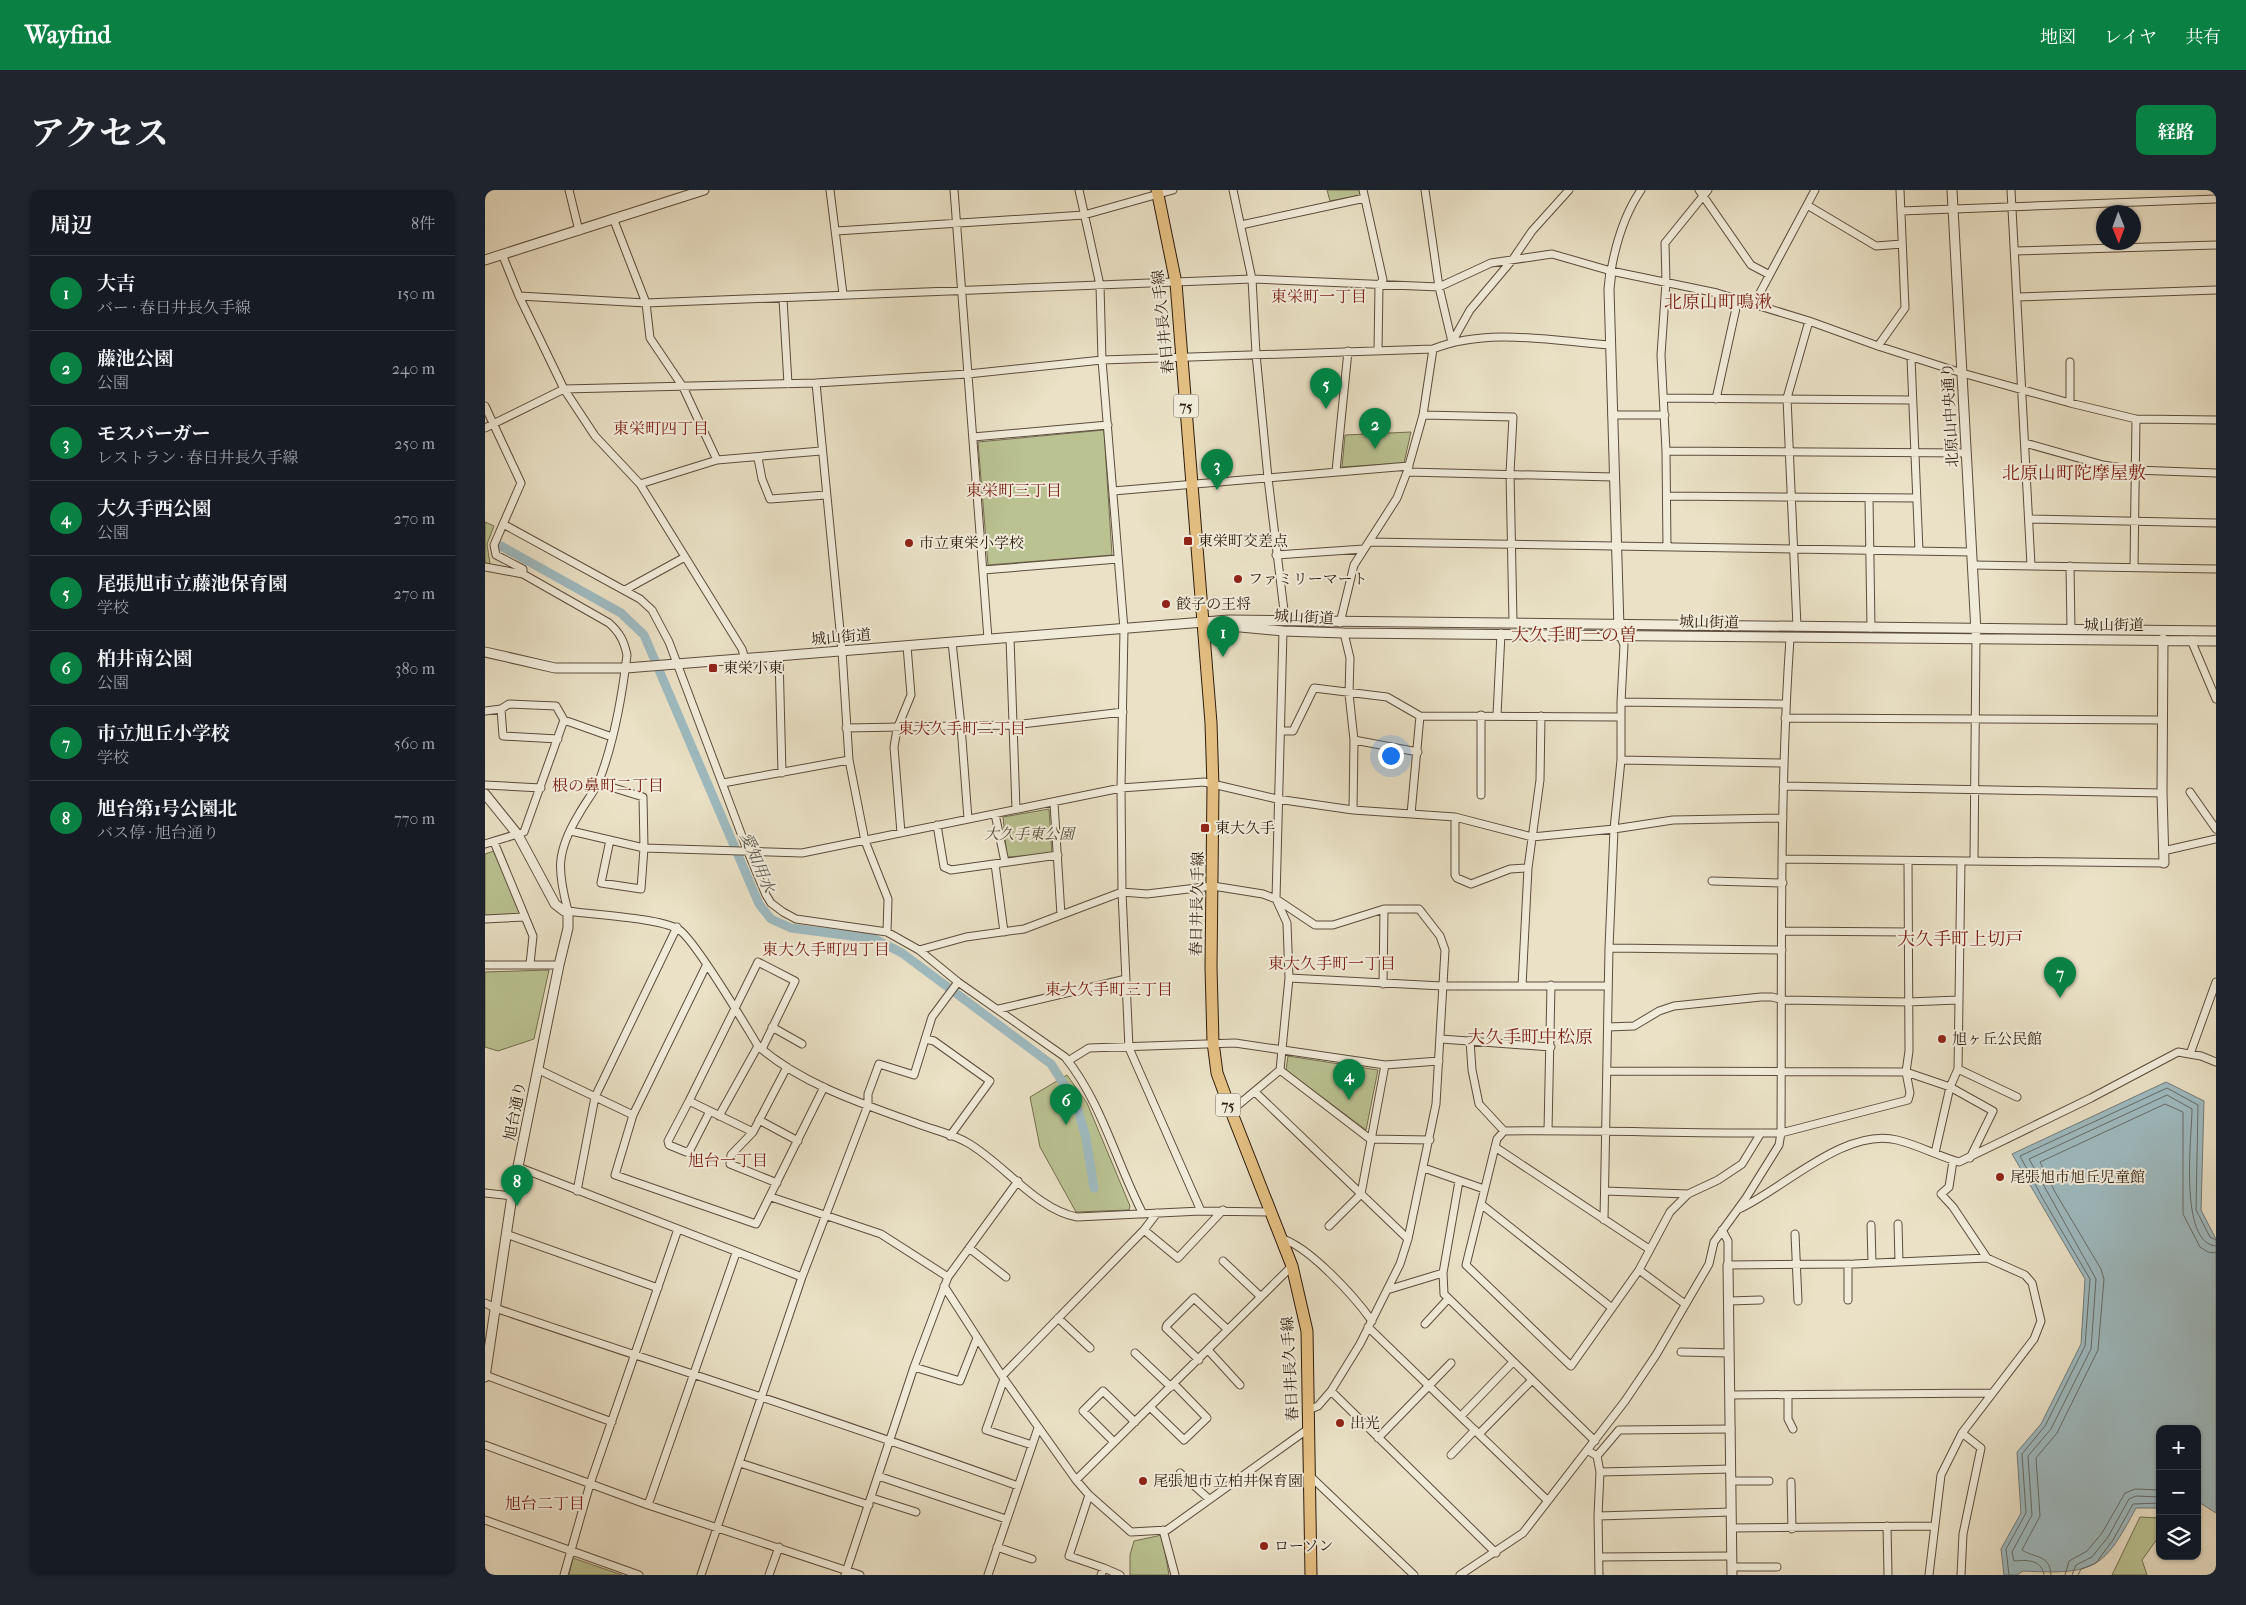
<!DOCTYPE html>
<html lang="ja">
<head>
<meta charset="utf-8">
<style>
	:root { --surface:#171b24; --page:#20242c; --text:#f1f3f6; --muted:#9ea1a6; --line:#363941; --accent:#0b8043 }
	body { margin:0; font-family:"IM FELL French Canon","Noto Serif JP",serif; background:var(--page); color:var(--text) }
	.controls { position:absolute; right:15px; bottom:15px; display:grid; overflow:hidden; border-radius:10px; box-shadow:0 1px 4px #0004 }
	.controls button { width:45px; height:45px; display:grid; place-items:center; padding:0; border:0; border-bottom:1px solid var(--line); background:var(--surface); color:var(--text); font:25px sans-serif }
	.compass { position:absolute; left:1611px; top:15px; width:45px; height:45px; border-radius:50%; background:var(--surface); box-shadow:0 1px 4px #0004; rotate:179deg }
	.you { position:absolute; left:905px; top:565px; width:18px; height:18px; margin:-12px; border:4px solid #fff; border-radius:50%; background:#1a73e8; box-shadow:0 0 0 8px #1a73e833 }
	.badge { display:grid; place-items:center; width:32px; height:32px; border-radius:50%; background:var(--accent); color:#fff; font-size:16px; font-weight:700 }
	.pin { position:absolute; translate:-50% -41px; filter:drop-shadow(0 1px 2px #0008) }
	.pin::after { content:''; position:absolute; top:26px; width:18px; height:15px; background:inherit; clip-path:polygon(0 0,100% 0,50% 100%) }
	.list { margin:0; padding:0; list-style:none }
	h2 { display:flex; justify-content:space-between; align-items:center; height:65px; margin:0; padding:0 20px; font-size:21px }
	h2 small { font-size:16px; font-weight:400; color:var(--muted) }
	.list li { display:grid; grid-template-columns:32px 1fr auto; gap:15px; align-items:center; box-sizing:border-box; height:75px; padding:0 20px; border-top:1px solid var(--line) }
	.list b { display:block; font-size:19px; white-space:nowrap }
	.list p { margin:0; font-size:16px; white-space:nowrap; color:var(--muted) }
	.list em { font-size:16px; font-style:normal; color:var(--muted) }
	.icon { flex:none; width:28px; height:28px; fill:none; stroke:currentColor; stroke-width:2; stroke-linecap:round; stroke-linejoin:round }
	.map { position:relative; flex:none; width:1731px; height:1385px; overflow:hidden; border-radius:10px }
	header { display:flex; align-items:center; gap:30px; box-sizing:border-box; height:70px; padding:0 25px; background:var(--accent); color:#fff }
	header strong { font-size:24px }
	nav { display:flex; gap:28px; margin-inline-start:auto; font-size:18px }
	.intro { display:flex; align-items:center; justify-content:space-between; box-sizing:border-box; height:120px; padding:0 30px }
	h1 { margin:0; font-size:35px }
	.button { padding:12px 22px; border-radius:10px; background:var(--accent); color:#fff; font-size:18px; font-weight:700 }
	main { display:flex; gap:30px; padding:0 30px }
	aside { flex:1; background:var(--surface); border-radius:10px; box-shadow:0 1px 4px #0004 }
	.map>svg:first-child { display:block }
	.green { fill:#bac292; stroke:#746e50 }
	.water { fill:#9ebac0; stroke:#717a78 }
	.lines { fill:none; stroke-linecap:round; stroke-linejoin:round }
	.shore { stroke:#666a66; stroke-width:1 }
	.canal { stroke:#9ebac0; stroke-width:9 }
	.minor-casing { stroke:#5c4c3b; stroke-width:9 }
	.tertiary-casing { stroke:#5c4c3b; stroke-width:11 }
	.primary-casing { stroke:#2d1b0d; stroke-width:13 }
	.minor { stroke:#f1ecda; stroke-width:7 }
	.tertiary { stroke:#f1ecda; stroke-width:9 }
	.primary { stroke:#e5c083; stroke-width:11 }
	.poi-dot { fill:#8f2418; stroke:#f1ecda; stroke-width:2 }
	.labels { text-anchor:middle; stroke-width:4; stroke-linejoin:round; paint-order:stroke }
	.shield { fill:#f1ecda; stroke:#685a4a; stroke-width:1 }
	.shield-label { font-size:14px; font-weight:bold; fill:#2d1b0d }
	.street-label { font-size:15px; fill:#2d1b0d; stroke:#f1ecda }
	.poi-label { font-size:15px; fill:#2d1b0d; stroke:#f1ecda; text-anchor:start }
	.park-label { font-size:15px; font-style:italic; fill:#574d35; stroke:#f1ecda }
	.neighbourhood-label { font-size:16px; fill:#7a1f14; stroke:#f1ecda }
	.water-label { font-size:16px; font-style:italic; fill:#55534c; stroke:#f1ecda }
	.quarter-label { font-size:18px; fill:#7a1f14; stroke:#f1ecda }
</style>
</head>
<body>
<header>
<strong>Wayfind</strong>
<nav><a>地図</a><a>レイヤ</a><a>共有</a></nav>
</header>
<div class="intro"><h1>アクセス</h1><a class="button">経路</a></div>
<main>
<aside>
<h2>周辺<small>8件</small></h2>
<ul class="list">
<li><span class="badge">1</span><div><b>大吉</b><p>バー · 春日井長久手線</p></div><em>150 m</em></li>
<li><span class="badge">2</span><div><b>藤池公園</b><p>公園</p></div><em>240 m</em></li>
<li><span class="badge">3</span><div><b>モスバーガー</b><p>レストラン · 春日井長久手線</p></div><em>250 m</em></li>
<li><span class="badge">4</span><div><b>大久手西公園</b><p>公園</p></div><em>270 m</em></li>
<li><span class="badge">5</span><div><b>尾張旭市立藤池保育園</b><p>学校</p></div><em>270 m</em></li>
<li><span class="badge">6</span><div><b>柏井南公園</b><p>公園</p></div><em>380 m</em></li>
<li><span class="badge">7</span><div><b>市立旭丘小学校</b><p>学校</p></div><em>560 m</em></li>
<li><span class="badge">8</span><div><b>旭台第1号公園北</b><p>バス停 · 旭台通り</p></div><em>770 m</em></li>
</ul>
</aside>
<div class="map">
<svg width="1731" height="1385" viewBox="0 0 1731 1385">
	<rect width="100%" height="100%" fill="#eae1c6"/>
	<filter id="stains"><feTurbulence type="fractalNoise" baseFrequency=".004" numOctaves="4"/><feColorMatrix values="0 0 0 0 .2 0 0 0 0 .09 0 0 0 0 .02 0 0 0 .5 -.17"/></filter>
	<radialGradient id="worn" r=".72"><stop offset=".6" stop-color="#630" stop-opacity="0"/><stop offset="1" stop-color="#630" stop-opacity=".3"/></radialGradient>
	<path class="green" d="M842,0H875L876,5L845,11Z
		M619,240L627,365L503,375L493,252Z
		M926,242L919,273L857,277L860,245Z
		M0,332L9,336L2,354L5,374L0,373Z
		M564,619L567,664L522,667L518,627Z
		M12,660L35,724L0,727V664Z
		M64,780L49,849L13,861L0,857V782Z
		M803,866L893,880L881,940L801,880Z
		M582,885L602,913L645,1016L644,1020L591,1022L555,957L545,907Z
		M1655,1327L1675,1328V1345L1657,1370L1662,1385H1627Z
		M677,1345L684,1385H645V1365L649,1351Z
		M88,1368L137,1385H84Z"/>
	<path class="water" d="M1681,892L1719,911L1716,1020L1731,1049V1323L1712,1311V1239H1675V1318H1651C1619,1378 1611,1385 1538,1381L1532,1385H1519L1516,1359L1536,1323L1532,1262L1556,1234L1596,1154L1600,1089L1527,964Z"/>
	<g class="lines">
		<path class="shore" d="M1524,1385L1521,1359L1541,1323L1537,1264L1560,1236L1600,1156L1605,1089L1558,1009L1535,966L1682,898L1713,915L1711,1020L1725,1047L1731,1050
			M1559,1385C1557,1369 1541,1370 1529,1371L1527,1362L1547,1325L1543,1266L1566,1239L1606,1159L1611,1089L1544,969L1682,905L1707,919C1707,944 1693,1054 1731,1056
			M1566,1385C1565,1364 1549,1368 1537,1360L1555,1326L1551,1268L1572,1243L1613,1160L1619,1089L1616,1079L1570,1002L1555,972L1680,914L1698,922V1024L1715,1057L1723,1062L1731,1063
			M1580,1385L1584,1371L1602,1361L1617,1343L1640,1303L1650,1299L1675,1300
			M1587,1385L1591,1375L1607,1367L1623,1347L1644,1309L1651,1306L1675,1307
			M1593,1385L1596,1379L1611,1373L1628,1350L1648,1314L1675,1313"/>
		<path class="canal" d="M16,356L136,423L159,445L274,714L286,729L306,738L390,749L417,763L566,874L591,913L601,948L609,998"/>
		<defs>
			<path id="minor" d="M84,0L94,41
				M345,0L358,104
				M469,0L503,449
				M594,0L615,95L617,170L639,439L636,598L637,702L644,858L716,1021
				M748,0L767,89L771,164L783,288L800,429
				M878,0L898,90L894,95L893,161
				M940,0L954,97L967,152
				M1214,0L1266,75L1283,84
				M1526,0L1546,375
				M1322,15L1391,56L1417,54
				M1416,21L1731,9
				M128,28L161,113L165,148L198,197L232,270
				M756,35L880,8
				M351,41L599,25L688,0
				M1530,61L1731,55
				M17,64L34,106L79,199L110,246L155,294L257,459L260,469
				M1126,81C1131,52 1139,25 1156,0
				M34,106L161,113L767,89L954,97L1006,73L1067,64L1126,81L1232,103L1324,131L1393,156L1477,183L1585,213L1651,229L1731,230
				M1532,107L1731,100
				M298,109L303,194
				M1269,114L1330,0
				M967,152L985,120L1028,69L1047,41L1084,0
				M1393,156L1420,118L1415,0
				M1426,168L1434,361
				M1585,172V213
				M331,193L357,461L364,570L380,651L403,709L402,742
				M1179,208L1426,210
				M1231,209L1253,109
				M0,216L36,293L9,355L11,365L38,379V384L124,433C135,443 139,451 142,465C137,507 129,552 114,591C109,602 100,613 94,624C71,662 72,680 83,721C109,725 173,728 193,739C208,747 261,836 273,856C318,895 378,914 433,934C449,940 468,944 483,953C518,973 552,1020 592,1027L716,1021L784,1022
				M938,225L1028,227L1025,283L1028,431
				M1127,225H1180
				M0,238L79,199L331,193L483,184L617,170L948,159C1003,137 1067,151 1125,155
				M488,247L623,235
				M1540,253L1618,275L1650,280L1731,283
				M1181,261L1481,263
				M273,268L277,289L285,309L341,305
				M851,281L863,161
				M922,282L1128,287
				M155,294L232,270L336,261
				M628,301L924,276
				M1182,306L1431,308
				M1384,308L1386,438
				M1545,329L1731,333
				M18,334L155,409L167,420L184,452L263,662L281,705L286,713L298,722L311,729L402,742L434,760L473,792L580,867C617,913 631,972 658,1024
				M884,352L1487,362
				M1182,357L1181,261L1176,165L1181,92L1180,53L1223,0
				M791,365L879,359
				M1488,375L1731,379
				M1585,376L1586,439
				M0,377L38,384
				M1649,377L1651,229
				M498,380L633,369
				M140,400L200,367
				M855,433L869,375L912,308L922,282L938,225L948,159
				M1312,437L1302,208L1324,131
				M859,443L865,468L864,504L869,550L868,620
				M525,448L531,619
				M1706,450L1731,509
				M467,452L476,536L483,629
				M294,466L297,583
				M1136,512L1301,514
				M16,519L18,546L73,549
				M0,521L16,519L24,514L71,516L79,530L39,642L0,654
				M1012,525L1016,443
				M1300,528L1677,530
				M79,530L127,547
				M361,538L529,535L638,522
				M797,541H808L829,498L902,507L935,526L1135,527
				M869,550L933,562
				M1136,570L1299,573
				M113,593L158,607L159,658L156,699L116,693L125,650
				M238,593L364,570
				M0,595L56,598
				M1298,596L1677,603
				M1705,602L1731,639
				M996,605V525
				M569,613L576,725
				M510,624L520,672
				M926,624L935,526
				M970,627V685L972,688L986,694L1025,679L1043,678
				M452,635L459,677L466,680L573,665
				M86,641L159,658L317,663L636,598L719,592L792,609L868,620L970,627L1047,647L1129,639L1188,630L1298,628
				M416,643L409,557L412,539L426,505L422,456
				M9,652L48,746L45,774
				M1678,661L1731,649
				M1299,669L1679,673
				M1489,671L1491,448
				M510,674L519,742
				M1227,691L1298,693
				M0,729L40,727
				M1297,741L1423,742
				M1124,758L1297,760
				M434,760L481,747L539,739L637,702L662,704L728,696L778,704L791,709L830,735H848L899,719H934L955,746L960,760L951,914L923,1049L915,1074L875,1154L846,1201L833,1216L823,1220
				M0,775H74
				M221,776L148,925L130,985L271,1034L339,897
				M804,788L957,796H1123
				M898,794L899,719
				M1037,796L1043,678L1055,590L1056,526
				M514,819L641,789
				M287,837L317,854
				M1123,837L1149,836L1174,821L1189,816L1276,807H1287L1298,810L1423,812L1473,810
				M440,849L449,851L505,891L465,946
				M956,849L1066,857
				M985,850L987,880L994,914L1019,941
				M1705,864L1731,792
				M583,871L604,858L750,853L900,875L954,871
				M52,879L148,925
				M1473,879L1532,907
				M795,880L885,949L945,950
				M1122,881L1421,882L1465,897L1508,921L1485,968
				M770,902L923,1049
				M204,911L183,951L184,955L201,962L205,960L225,921
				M746,921L795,880L804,788L802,733L791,709L798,441
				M234,926L273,856
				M274,930L313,951
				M1063,941L1066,795
				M268,942L204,911L273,772L310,791L277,859
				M1276,943L1257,974L1233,990L1203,1004L1185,1022L1154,1080L1086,1176L981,1075L1012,949L1019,941C1104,940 1190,943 1276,943H1296L1423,910L1425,903L1421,882L1424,861L1423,671
				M1010,957L1164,1059
				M1450,963L1465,897L1473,879L1476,671
				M1468,971L1464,997L1456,1004L1468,1017L1502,1068
				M33,977L317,1087
				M939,978L999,999
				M974,991L958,1083L959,1104L1110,1251
				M292,993L245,974L246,965L268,942L302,877
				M92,1001L110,907L192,737
				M1120,1001L1203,1004
				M0,1003L27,1006
				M286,1007L396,1044L463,1087
				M996,1014L1127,1118
				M1254,1019C1298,999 1360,937 1412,950C1433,955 1453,966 1474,972L1606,908L1693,862L1716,866L1731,872
				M1119,1030L1124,758L1129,639L1136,570V512L1139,455L1135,445
				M1413,1034L1414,1072
				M1386,1035L1387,1073
				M844,1036L876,1004L900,875
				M659,1040L693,1068L738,1020
				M1237,1040L1243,1051V1075L1369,1074L1502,1068L1540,1085L1547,1093L1556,1131L1549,1149L1477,1243L1456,1285L1444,1385
				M21,1044L173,1098
				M1310,1044L1313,1111
				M795,1048C824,1056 869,1106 887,1131
				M484,1058L521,1087
				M738,1071L775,1106
				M1154,1080L1200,1114
				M459,1096L517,1186L591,1290L604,1305L646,1342L682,1340L823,1239
				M902,1100L958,1083
				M1363,1110V1074
				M1244,1111L1275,1110
				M0,1113L10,1118C184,1177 360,1233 533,1296
				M573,1128L605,1158
				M940,1134L963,1109
				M883,1137L1062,1310
				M723,1160L755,1195
				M1196,1162L1244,1163
				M650,1163L686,1197
				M714,1170L681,1138L682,1135L709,1108L742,1139
				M429,1177L475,1191L492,1148
				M0,1185L127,1232
				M517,1186L659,1040L672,1023
				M519,1189L501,1240L547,1255
				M846,1201L1011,1363
				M1245,1205L1507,1203
				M1303,1205V1229L1308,1239
				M665,1217L699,1250L722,1228L689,1194
				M976,1226L1028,1172
				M994,1244L1047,1190
				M893,1248L966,1173
				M629,1252L598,1221L618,1201L650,1232
				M0,1255L163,1315L375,1385
				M1102,1260L1112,1266L1115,1282L1113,1326L1114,1385
				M966,1265L990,1240
				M1112,1266L1134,1240L1246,1239
				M255,1273L384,1315
				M1115,1282L1246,1279
				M695,1283L724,1309
				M824,1285L929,1385
				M393,1286L521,1329
				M591,1290L807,1076
				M1246,1291H1284
				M1306,1292L1307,1339
				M604,1305L584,1366L619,1378
				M387,1308L431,1322
				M163,1315L251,1063
				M1113,1326L1246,1322
				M0,1330L154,1385
				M1402,1336L1403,1384
				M1247,1338L1448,1336
				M678,1340L690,1385
				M512,1357L547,1369
				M1114,1367L1247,1366
				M1247,1377H1292
				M79,1385L105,1294L193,1039
				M216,1385L317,1087L383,915V904L394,874L429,885L447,827L473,792
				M284,1385L294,1357
				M360,1385L429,1177L463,1087L533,991
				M503,1385L553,1238
				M616,1385L619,1378L635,1385
				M975,1385L1038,1343L1140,1211L1171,1165L1224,1074L1229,1052L1261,1008L1294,955L1296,943C1297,778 1294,612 1305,448
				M1476,1385L1478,1344L1496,1258L1477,1243"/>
			<path id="tertiary" d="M1467,0L1491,442
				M0,70L219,0
				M1126,81L1124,99L1134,438
				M734,435L798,441L859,443L1731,451
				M1678,449L1677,603L1679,673
				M0,462L70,478H141L744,430L1731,441
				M0,604L33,645L70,714L79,721H83V738L74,775L27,1006L0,1187
				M1243,1075L1247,1385"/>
			<path id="primary" d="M672,0L691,93L726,533L728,596L726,777L728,852L732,883L746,921L807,1076L822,1141L826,1385"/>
		</defs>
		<use href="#minor" class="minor-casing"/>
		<use href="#tertiary" class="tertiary-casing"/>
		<use href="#primary" class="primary-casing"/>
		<use href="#minor" class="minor"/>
		<use href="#tertiary" class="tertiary"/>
		<use href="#primary" class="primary"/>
	</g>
	<g class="poi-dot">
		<rect x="698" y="346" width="10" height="10" rx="2.5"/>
		<circle cx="424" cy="353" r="5"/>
		<circle cx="753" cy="389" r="5"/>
		<circle cx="681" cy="414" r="5"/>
		<rect x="223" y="473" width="10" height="10" rx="2.5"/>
		<rect x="715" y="633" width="10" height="10" rx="2.5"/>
		<circle cx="1457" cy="849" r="5"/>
		<circle cx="1515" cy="987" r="5"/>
		<circle cx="855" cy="1233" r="5"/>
		<circle cx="658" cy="1291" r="5"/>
		<circle cx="779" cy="1356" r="5"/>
	</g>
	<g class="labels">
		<g class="shield">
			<rect x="688.5" y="204.5" width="25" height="23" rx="4"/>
			<rect x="730.5" y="903.5" width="25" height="23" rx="4"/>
		</g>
		<g class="shield-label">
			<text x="701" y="221">75</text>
			<text x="743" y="920">75</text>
		</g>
		<g class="street-label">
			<text transform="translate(678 132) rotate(-96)" y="5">春日井長久手線</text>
			<text transform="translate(1465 225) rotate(-93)" y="5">北原山中央通り</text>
			<text transform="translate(819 427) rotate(3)" y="5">城山街道</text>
			<text transform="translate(1224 432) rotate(1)" y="5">城山街道</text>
			<text x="1629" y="440">城山街道</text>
			<text transform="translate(356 447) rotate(-5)" y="5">城山街道</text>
			<text transform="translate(712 714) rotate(-89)" y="5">春日井長久手線</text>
			<text transform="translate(30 921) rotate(-79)" y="5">旭台通り</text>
			<text transform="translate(805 1179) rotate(-93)" y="5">春日井長久手線</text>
		</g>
		<g class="poi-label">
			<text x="713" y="356">東栄町交差点</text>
			<text x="434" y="358">市立東栄小学校</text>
			<text x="763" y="394">ファミリーマート</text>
			<text x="691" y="419">餃子の王将</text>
			<text x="238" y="483">東栄小東</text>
			<text x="730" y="643">東大久手</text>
			<text x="1467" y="854">旭ヶ丘公民館</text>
			<text x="1525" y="992">尾張旭市旭丘児童館</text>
			<text x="865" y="1238">出光</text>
			<text x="668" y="1296">尾張旭市立柏井保育園</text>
			<text x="789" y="1361">ローソン</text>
		</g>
		<g class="park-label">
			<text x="544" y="649">大久手東公園</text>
		</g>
		<g class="neighbourhood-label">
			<text x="834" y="112">東栄町一丁目</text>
			<text x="176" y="244">東栄町四丁目</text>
			<text x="529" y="306">東栄町三丁目</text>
			<text x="477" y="544">東大久手町二丁目</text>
			<text x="123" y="601">根の鼻町二丁目</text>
			<text x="341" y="765">東大久手町四丁目</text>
			<text x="847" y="779">東大久手町一丁目</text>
			<text x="624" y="805">東大久手町三丁目</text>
			<text x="243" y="976">旭台一丁目</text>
			<text x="60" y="1319">旭台二丁目</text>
		</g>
		<g class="water-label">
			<text transform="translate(273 672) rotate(67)" y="6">愛知用水</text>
		</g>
		<g class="quarter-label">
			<text x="1233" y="118">北原山町鳴湫</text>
			<text x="1589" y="289">北原山町陀摩屋敷</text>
			<text x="1089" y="451">大久手町一の曽</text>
			<text x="1475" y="755">大久手町上切戸</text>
			<text x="1045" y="853">大久手町中松原</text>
		</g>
	</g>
	<rect width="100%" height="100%" filter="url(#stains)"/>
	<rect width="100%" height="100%" fill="url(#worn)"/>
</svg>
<div class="controls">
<button>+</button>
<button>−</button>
<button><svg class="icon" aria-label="layers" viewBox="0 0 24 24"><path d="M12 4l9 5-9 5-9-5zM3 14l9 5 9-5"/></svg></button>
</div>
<svg class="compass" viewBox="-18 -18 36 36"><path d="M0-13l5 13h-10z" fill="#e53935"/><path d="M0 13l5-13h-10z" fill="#9ea1a6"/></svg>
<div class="you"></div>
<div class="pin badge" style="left:738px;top:467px">1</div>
<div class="pin badge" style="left:890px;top:259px">2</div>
<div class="pin badge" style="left:732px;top:300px">3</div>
<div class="pin badge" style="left:864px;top:910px">4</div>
<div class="pin badge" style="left:841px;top:219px">5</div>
<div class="pin badge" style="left:581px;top:935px">6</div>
<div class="pin badge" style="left:1575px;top:808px">7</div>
<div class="pin badge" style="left:32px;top:1016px">8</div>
</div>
</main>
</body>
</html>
